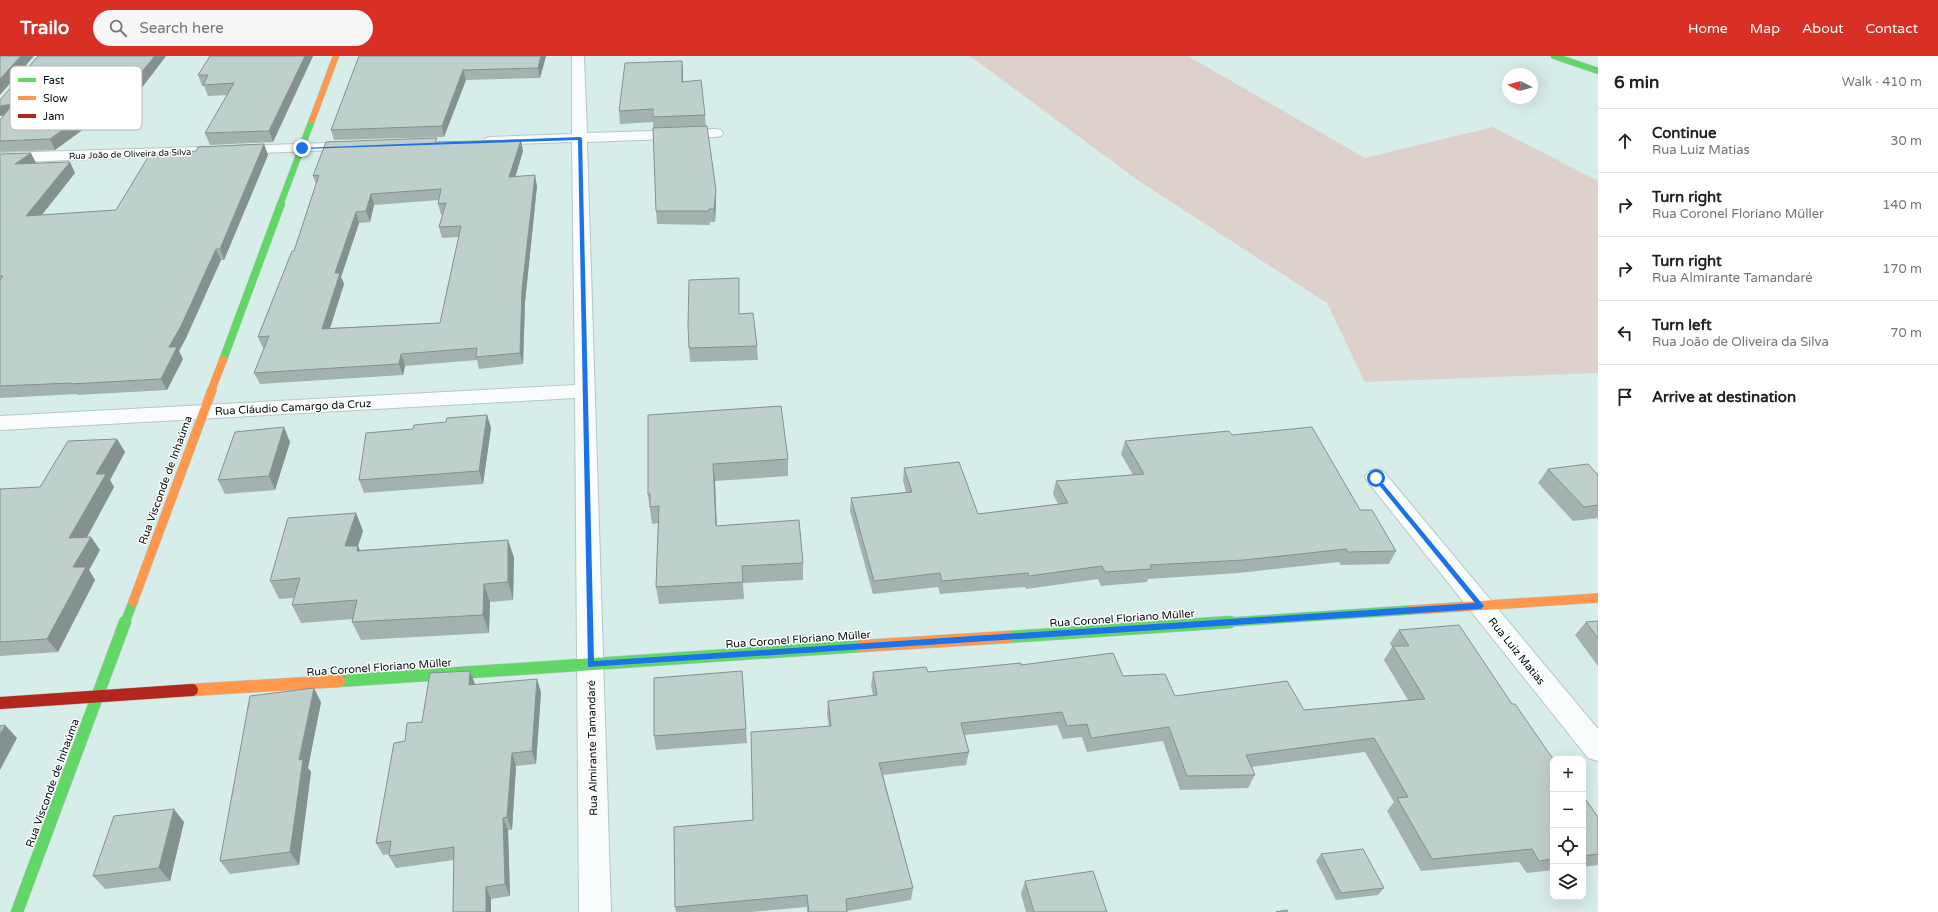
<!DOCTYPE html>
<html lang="en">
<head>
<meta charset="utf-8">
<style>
	:root { --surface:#fff; --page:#f6f6f6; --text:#202124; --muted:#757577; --line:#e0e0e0; --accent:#d93025 }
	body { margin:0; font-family:"Varela Round",sans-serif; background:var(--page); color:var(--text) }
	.controls { position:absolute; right:12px; bottom:12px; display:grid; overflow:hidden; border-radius:8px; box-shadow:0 4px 16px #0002 }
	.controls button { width:36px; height:36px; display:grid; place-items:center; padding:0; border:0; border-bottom:1px solid var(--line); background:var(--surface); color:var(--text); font:20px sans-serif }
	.compass { position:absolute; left:1502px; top:12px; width:36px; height:36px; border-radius:50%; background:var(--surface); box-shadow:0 4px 16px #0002; rotate:276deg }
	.stop { position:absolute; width:12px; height:12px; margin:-9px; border:3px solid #1a73e8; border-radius:50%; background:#fff }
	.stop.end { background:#1a73e8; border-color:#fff; box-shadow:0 1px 4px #0008 }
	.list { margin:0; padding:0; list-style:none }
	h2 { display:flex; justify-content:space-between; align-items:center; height:52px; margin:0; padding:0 16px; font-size:17px }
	h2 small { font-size:13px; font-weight:400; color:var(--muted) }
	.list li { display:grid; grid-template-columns:26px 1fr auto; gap:12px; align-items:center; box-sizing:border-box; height:64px; padding:0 16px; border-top:1px solid var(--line) }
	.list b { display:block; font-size:15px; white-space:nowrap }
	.list p { margin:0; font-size:13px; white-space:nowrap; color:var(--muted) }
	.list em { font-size:13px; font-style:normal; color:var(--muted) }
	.icon { flex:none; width:22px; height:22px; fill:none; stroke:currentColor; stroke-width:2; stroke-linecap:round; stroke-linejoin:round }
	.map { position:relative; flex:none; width:1598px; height:856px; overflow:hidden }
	header { display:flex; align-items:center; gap:24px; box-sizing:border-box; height:56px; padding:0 20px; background:var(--accent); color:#fff }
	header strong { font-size:19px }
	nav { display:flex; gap:22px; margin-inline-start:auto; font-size:14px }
	.search { width:280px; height:36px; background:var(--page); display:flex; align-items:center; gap:10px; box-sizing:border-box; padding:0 14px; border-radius:22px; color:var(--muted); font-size:15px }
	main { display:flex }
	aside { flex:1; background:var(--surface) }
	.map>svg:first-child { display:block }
	.green { fill:#ded0ca }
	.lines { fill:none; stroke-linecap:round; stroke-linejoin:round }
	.street-casing { stroke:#b6c8c4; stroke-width:2 }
	.fast-far3-casing { stroke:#b6c8c4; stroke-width:7 }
	.fast-far2-casing { stroke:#b6c8c4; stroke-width:8 }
	.fast-far1-casing { stroke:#b6c8c4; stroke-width:10 }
	.fast-casing { stroke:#b6c8c4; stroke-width:13 }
	.slow-far3-casing { stroke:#b6c8c4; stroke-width:7 }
	.slow-far2-casing { stroke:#b6c8c4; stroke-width:8 }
	.slow-far1-casing { stroke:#b6c8c4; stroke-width:10 }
	.slow-casing { stroke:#b6c8c4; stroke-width:13 }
	.jam-casing { stroke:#b6c8c4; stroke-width:13 }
	.street { fill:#f9fcfc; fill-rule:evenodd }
	.fast-far3 { stroke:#63d668; stroke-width:6 }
	.fast-far2 { stroke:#63d668; stroke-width:8 }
	.fast-far1 { stroke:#63d668; stroke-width:9 }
	.fast { stroke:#63d668; stroke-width:12 }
	.slow-far3 { stroke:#ff974d; stroke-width:6 }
	.slow-far2 { stroke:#ff974d; stroke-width:8 }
	.slow-far1 { stroke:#ff974d; stroke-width:9 }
	.slow { stroke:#ff974d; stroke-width:12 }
	.jam { stroke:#b3261e; stroke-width:12 }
	.wall { fill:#a3b2af; fill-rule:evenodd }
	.shaded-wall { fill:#85918f }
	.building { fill:#becfcc; stroke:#85918f; fill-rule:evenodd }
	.route { fill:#1a73e8 }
	.labels { text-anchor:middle; stroke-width:3; stroke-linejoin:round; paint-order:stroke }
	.far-street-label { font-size:9px; fill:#020f0d; stroke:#fff }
	.street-label { font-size:11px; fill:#020f0d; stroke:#fff }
	.key { fill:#fff; stroke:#b3b7b6; stroke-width:1 }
	.key-label { font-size:11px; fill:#020f0d }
</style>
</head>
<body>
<header>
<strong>Trailo</strong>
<div class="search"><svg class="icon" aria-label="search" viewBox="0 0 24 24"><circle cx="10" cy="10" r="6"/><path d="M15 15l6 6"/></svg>Search here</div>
<nav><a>Home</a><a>Map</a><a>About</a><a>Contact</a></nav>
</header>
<main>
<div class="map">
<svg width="1598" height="856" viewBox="0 0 1598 856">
	<rect width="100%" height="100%" fill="#d7ede9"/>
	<path class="green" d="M970,0H1188L1365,102L1493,71L1598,125V317L1365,326L1327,247L1136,123Z"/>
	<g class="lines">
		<defs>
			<path id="street" d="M572,0H584L587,77L716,73L721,74L723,77L721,80L716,81L587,86L611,856H579L575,342L0,374V360L575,329L572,86L491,89L486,88L484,85L486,82L491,81L572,78Z
				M355,86L360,87L362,90L360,93L236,98L231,97L229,94L231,91L236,90Z
				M203,91L208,92L210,95L208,98L0,107V97Z
				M1376,413L1384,416L1598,673V705L1588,702L1368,426L1365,421L1368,416Z"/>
			<path id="fast-far3" d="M1554,0L1598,15
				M280,149L312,64"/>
			<path id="fast-far2" d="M223,304L281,148"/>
			<path id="fast-far1" d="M125,567L133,546
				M1215,567L1411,554"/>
			<path id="fast" d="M1008,581L1230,566
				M339,625L862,590
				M17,856L125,566"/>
			<path id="slow-far3" d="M312,64L336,0"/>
			<path id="slow-far2" d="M211,335L223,304"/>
			<path id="slow-far1" d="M133,546L212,334
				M1411,554L1598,542"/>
			<path id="slow" d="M862,590L1008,581
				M192,634L339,625"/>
			<path id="jam" d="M0,647L192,634"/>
		</defs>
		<use href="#street" class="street-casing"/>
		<use href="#fast-far3" class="fast-far3-casing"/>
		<use href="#fast-far2" class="fast-far2-casing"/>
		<use href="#fast-far1" class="fast-far1-casing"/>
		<use href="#fast" class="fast-casing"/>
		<use href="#slow-far3" class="slow-far3-casing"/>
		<use href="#slow-far2" class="slow-far2-casing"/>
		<use href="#slow-far1" class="slow-far1-casing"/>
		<use href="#slow" class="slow-casing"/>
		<use href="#jam" class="jam-casing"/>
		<use href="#street" class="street"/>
		<use href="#fast-far3" class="fast-far3"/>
		<use href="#fast-far2" class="fast-far2"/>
		<use href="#fast-far1" class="fast-far1"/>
		<use href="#fast" class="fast"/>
		<use href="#slow-far3" class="slow-far3"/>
		<use href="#slow-far2" class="slow-far2"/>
		<use href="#slow-far1" class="slow-far1"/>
		<use href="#slow" class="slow"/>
		<use href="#jam" class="jam"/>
	</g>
	<path class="wall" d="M38,0H166L140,34H135L131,42H126L55,94L0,96V64L4,60Z
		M313,0L273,86L210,89L205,77L227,39L208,40L204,30H202L198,19Z
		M359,0H546L540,22L466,24L444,81L334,84L331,74Z
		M682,5L683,17V25L705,59L706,70L716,147L715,166H710V169L657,168L656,155L653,66L620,68L619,55Z
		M438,86L523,95L515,121L537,130L525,246L523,308L479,313L477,304L405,310L403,319L260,328L254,317L264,292H263L258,281L294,195L316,128L313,120ZM439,144L438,148L441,159H443L439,171L442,182L459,181L440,267L330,272L344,228L341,221L359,167L370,166L374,149Z
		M264,88L268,99L224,204H221L186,282L179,295L183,303L167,334L77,339V338L0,342V98L75,117L42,159L116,154L196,95Z
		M739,236V258L757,290L758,304L690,306L689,292Z
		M487,359L491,372L483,428L364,437L359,424L413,373L446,366Z
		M648,359L788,403V420L715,425L717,470L803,507V524L743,527L744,543L659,548L656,531L658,467L652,468L648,439Z
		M1232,379L1360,454L1396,495L1389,508L1341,509L1339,506L1239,517L1148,523L1147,526L1101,530L1098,523L1026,533L1025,531L940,538L938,531L873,538L850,455L851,442L906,436L903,425L904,412L978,458L1058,448L1053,438L1056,425L1133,419L1121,398L1125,385Z
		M117,383L125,396L110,424L114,431L87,481L100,494L89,514L95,524L58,596L0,600V433L40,431Z
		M290,386L275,434L225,438L218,424Z
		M1548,413L1598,419V462L1573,465L1538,427Z
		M356,457L363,475L358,490L360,494L508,484L514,502L513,544L490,546L489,577L361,584L352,566L353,563L301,567L292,549L294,542L279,543L270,525Z
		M1598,565V610L1575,579L1586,566Z
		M1399,574L1512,648L1553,703V814L1527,817L1519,806L1421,815L1387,755L1394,746L1365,696L1251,711L1255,719L1248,732L1180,734L1163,685L1087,696L1082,681L1063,683L1057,669L965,679L969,696L966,709L883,719L913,832L911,844L847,855V856H807V851L751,856H676L675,851L753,764L829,671L827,658L828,645L873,639L871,630L873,616H928L1021,609L1123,620L1175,640L1304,654L1408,644L1384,604L1392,591L1390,587Z
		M470,615L475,629L541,636L536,708L516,710L512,774H508L510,840L491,843V856H453L454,804L396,812L389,800V798L383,799L376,787L405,685Z
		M742,615L747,687L656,694L654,680Z
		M321,646L308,712L311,716L299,809L230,818L220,805Z
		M1583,740L1598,761V809L1583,811Z
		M184,766L170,825L105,833L93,820Z
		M1321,798L1384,832L1378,839L1336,844L1316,805Z
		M1025,825L1107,856H1026L1021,838Z"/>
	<path class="shaded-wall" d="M21,0H34L0,39V23Z
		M155,0H166L140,34L135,24Z
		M305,0H313L273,86L269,75Z
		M541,0H546L540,22L538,12Z
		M682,5L683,17V38L682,26Z
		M463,14L466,24L444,81L442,70Z
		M131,24L135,34L131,42L126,32Z
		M122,32L126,42L55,94L50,83Z
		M13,48L19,58L0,60V50Z
		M521,84L523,95L512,132L509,121Z
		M264,88L268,99L224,204L220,193Z
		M31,97L36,107L15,108Z
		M70,106L75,117L32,171L26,160Z
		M535,119L537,130L525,246L523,308L520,297L522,234Z
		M716,134V147L715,166L714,153Z
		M371,138L374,149L370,166L366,155Z
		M356,156L359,167L341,221L344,228L326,285L322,273L335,217Z
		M216,193L221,204L186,282L179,295L183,303L167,334L161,323L169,291Z
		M401,298L405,310L403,319L399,308Z
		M487,359L491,372L483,428L479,415Z
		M284,371L290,386L275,434L269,420Z
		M117,383L125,396L110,424L114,431L79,496L69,482L96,418Z
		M713,408L715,425L717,487L716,470Z
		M356,457L363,475L358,490L366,508L345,490Z
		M91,481L100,494L89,514L95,524L58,596L47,583L73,511Z
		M508,484L514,502L513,544L508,526Z
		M484,528L490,546L489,577L483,559Z
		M470,615L475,628L474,643L469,629Z
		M537,623L541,636L536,708L532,695Z
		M314,632L321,646L308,712L311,716L299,809L290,796L299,704Z
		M5,669L17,682L0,714V679Z
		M512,697L516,710L512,774L507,761Z
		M174,753L184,766L170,825L159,812Z
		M503,762L508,774L510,840L505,828Z
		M486,831L491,843V856H486Z"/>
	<path class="building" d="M0,0H21L0,23Z
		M38,0H155L135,24H131L126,32H122L50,83L0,85V64L13,48L0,50V44Z
		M210,0H305L269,75L205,77L234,27L203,29L208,19H198Z
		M359,0H541L538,12L463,14L442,70L331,74Z
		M682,5V26L701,24L705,59L653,61V53L619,55L625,7Z
		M707,70L716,134L714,153H709V155H656L653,72Z
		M437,82L435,86L521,84L509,121L535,119L522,234L520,297L476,301L477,292L401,298L399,308L254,317L269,280L258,281L292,195H294L319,119L313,120L326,86ZM441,133L438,148L446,147L439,171L461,170L440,267L322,273L340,217H335L356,156L366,155L371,138Z
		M264,88L220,193H216L181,270L169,291H177L161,323L70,328L71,327L0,330V224L3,220H0V98L31,97L15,108L70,106L26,160L116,154L150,98L196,95L198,91Z
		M739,222V258L753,257L757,290L689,292L688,270L689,224Z
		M781,350L788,403L713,408L716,470L799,464L803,507L742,510L743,526L656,531L659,450L650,451V438L648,439V359Z
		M487,359L479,415L359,424L366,377L413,373L414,369L446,366L447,362Z
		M284,371L269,420L218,424L235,376Z
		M1312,371L1360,454H1372L1396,495L1348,496L1346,493L1244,504L1150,509L1152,513L1105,516L1102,510L1029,520L1028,517L942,525L940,517L874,525L851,442L912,436L904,412L959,406L978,458L1068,447L1056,425L1144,418L1125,385L1229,375L1232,379Z
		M117,383L96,418H106L69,482L91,481L73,511H86L47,583L0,586V433L40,431L68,385Z
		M1588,408L1598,419V449L1584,451L1548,413Z
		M356,457L345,490H358L357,495L508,484V526L484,528L483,559L352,566L357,544L292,549L300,522L270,525L288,462Z
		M1598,565V582L1586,566Z
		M1459,569L1512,648H1515L1553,703V803L1539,805L1532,793L1432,803L1397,742L1408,741L1374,682L1246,699L1255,719L1187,720L1169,671L1091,682L1087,668L1067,670L1062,656L961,667L969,696L879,707L913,832L846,843L847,856H809L807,839L675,851L674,771L753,764L751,676L831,670L828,645L877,639L873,616L926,611L928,616L1021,607V609L1113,597L1123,620L1165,618L1175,640L1287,625L1304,654L1425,643L1393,590H1409L1399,574Z
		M470,615L469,629L537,623L532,695L512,697L507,761L503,762L505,828L486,831V856H453L454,791L389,800L391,785L376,787L394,687L405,685L407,667L422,666L430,617Z
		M742,615L746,673L654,680V622Z
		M314,632L299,704L303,703L290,796L220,805L250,640Z
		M5,669L0,679V670Z
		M1583,740L1598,761V798L1583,800Z
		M174,753L159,812L93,820L114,760Z
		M1363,793L1384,832L1341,837L1321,798Z
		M1093,815L1107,856H1034L1025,825Z
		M1287,854L1288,856H1276Z"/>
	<path class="route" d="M580,81L582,82L594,605L1475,547L1374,423L1373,422L1376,419L1484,550L1481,553L588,611L578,84L302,93L300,92Z"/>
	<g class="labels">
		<g class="far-street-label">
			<text transform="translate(130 98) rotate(-2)" y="3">Rua João de Oliveira da Silva</text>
		</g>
		<g class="street-label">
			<text transform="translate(293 351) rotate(-3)" y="4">Rua Cláudio Camargo da Cruz</text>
			<text transform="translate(165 424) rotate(-70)" y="4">Rua Visconde de Inhaúma</text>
			<text transform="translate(1122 562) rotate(-4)" y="4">Rua Coronel Floriano Müller</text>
			<text transform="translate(798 583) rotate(-4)" y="4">Rua Coronel Floriano Müller</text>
			<text transform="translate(1517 595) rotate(51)" y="4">Rua Luiz Matias</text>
			<text transform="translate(379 611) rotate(-4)" y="4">Rua Coronel Floriano Müller</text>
			<text transform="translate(592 692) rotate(-91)" y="4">Rua Almirante Tamandaré</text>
			<text transform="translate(52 727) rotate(-70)" y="4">Rua Visconde de Inhaúma</text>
		</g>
	</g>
	<rect x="10" y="10" width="132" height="64" rx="6" class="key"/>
	<rect x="18" y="22" width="18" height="4" fill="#63d668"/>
	<rect x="18" y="40" width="18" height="4" fill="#ff974d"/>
	<rect x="18" y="58" width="18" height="4" fill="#b3261e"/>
	<g class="key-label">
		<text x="43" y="28">Fast</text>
		<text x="43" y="46">Slow</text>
		<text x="43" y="64">Jam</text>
	</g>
</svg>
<div class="controls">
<button>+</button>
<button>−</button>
<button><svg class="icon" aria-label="locate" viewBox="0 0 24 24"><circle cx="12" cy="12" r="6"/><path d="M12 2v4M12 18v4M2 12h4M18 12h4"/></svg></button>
<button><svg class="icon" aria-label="layers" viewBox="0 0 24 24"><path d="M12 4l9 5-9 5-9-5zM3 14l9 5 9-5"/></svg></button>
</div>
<svg class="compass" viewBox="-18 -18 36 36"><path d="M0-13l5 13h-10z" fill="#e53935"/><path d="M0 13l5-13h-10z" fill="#757577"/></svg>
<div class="stop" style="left:1376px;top:422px"></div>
<div class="stop end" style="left:302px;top:92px"></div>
</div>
<aside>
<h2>6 min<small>Walk · 410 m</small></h2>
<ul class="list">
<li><svg class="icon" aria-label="ahead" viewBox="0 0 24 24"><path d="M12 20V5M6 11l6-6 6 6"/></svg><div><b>Continue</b><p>Rua Luiz Matias</p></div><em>30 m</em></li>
<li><svg class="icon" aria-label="right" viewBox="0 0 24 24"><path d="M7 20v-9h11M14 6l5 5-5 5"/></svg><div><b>Turn right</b><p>Rua Coronel Floriano Müller</p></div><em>140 m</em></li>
<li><svg class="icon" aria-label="right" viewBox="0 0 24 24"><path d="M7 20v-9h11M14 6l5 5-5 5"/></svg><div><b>Turn right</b><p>Rua Almirante Tamandaré</p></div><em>170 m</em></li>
<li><svg class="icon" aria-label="left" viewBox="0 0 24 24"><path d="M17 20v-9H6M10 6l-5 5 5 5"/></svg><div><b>Turn left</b><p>Rua João de Oliveira da Silva</p></div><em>70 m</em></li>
<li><svg class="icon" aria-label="arrive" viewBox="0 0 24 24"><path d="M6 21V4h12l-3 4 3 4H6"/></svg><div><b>Arrive at destination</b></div></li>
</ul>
</aside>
</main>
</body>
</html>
